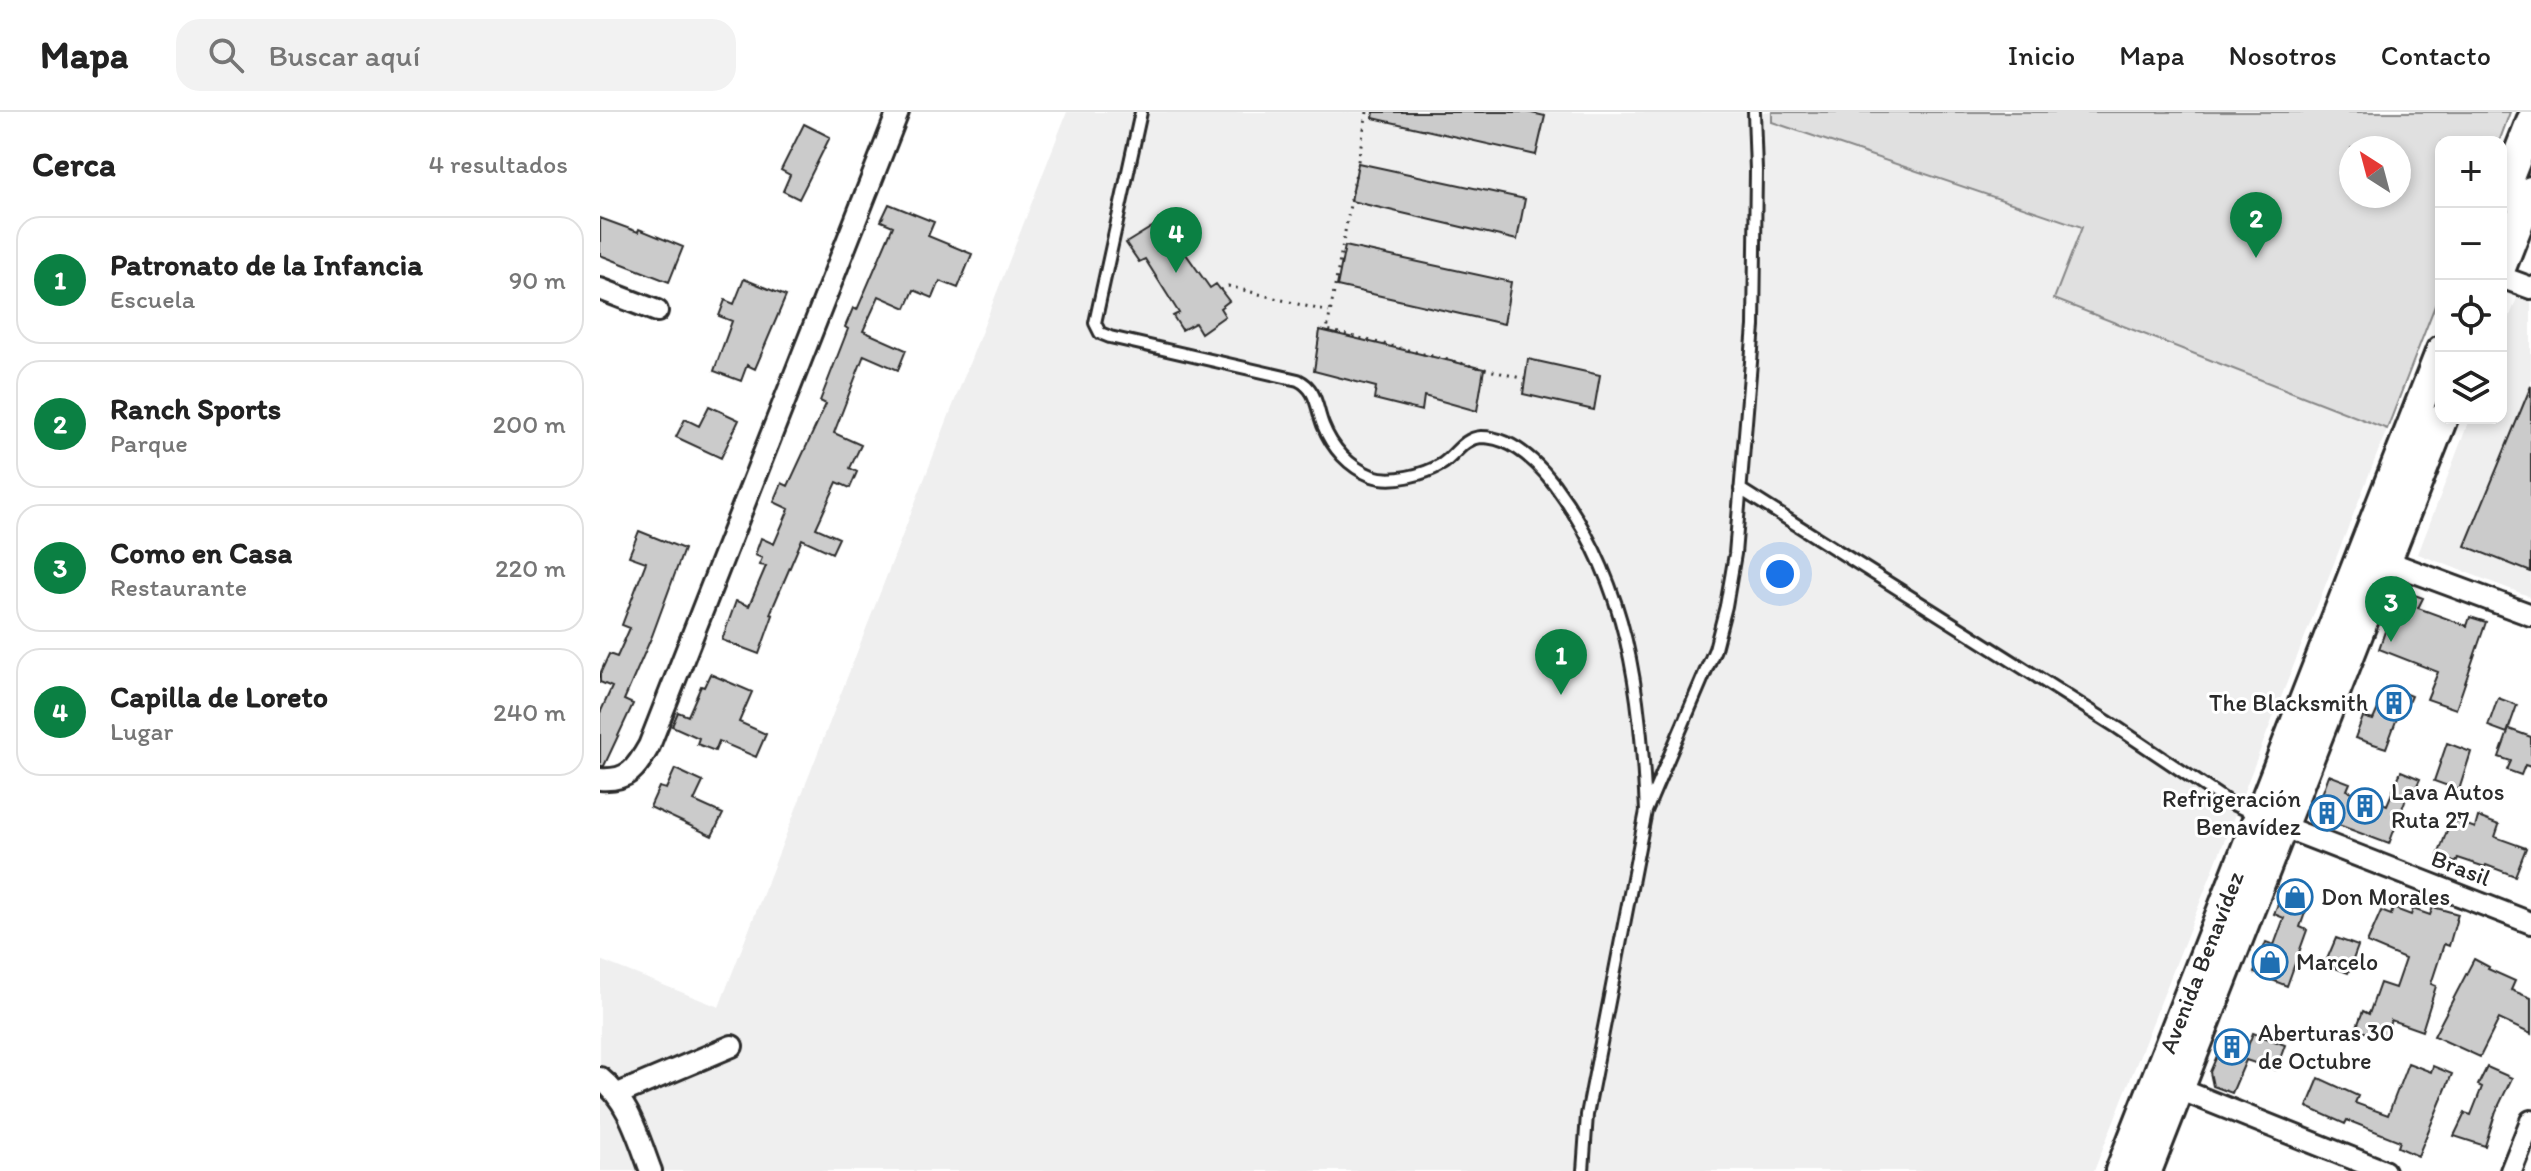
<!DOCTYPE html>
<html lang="es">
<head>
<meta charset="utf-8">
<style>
	:root { --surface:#fff; --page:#f2f2f2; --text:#222; --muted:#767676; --line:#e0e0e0; --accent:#0b8043 }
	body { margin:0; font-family:Itim,sans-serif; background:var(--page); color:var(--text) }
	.controls { position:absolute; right:24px; top:24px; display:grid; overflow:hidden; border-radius:16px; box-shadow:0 4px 12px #0003 }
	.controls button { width:72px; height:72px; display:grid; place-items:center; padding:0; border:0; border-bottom:2px solid var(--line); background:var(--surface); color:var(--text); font:40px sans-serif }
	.compass { position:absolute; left:1739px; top:24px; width:72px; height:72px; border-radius:50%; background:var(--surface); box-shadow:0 4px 12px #0003; rotate:324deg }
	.you { position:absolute; left:1180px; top:462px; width:28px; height:28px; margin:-20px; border:6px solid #fff; border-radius:50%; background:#1a73e8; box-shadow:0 0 0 12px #1a73e833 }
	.badge { display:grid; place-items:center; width:52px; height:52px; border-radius:50%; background:var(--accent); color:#fff; font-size:26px; font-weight:700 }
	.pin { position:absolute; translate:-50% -66px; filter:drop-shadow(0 2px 4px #0008) }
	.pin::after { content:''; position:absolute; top:42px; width:28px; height:24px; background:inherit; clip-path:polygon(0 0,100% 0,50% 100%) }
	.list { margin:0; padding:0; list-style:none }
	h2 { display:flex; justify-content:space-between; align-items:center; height:104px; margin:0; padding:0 32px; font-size:34px }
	h2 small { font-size:26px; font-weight:400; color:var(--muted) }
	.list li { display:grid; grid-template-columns:52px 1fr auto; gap:24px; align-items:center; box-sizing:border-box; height:128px; margin:0 16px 16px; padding:0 16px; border:2px solid var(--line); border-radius:24px }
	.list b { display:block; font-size:30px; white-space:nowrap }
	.list p { margin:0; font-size:26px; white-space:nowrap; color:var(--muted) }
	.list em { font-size:26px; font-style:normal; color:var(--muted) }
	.icon { flex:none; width:44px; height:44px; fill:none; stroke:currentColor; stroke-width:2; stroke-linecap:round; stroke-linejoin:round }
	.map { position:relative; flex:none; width:1931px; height:1059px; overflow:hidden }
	header { display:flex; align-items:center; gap:48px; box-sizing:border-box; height:112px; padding:0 40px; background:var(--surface); border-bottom:2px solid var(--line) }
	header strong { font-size:38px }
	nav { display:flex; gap:44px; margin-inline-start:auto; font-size:28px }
	.search { width:560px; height:72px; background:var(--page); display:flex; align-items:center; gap:20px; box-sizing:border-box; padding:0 28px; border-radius:24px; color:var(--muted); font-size:30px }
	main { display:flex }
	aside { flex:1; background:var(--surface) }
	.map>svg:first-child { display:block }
	.built { fill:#efefef }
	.green { fill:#e0e0e0; stroke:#868686; stroke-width:2; fill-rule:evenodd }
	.building { fill:#cbcbcb; stroke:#2b2b2b; stroke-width:2 }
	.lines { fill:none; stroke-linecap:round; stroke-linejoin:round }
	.lane-casing { stroke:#2b2b2b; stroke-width:16 }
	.street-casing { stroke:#2b2b2b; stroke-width:26 }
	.secondary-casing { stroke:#2b2b2b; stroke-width:34 }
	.path { stroke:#2b2b2b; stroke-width:3; stroke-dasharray:2 6; stroke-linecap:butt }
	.lane { stroke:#fff; stroke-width:10 }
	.street { stroke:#fff; stroke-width:20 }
	.secondary { stroke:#fff; stroke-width:28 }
	.labels { text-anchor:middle; stroke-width:6; stroke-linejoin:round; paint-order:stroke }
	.poi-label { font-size:24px; fill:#2b2b2b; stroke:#fff; text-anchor:start }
	.street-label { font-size:24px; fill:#2b2b2b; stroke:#fff }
</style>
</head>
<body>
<header>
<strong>Mapa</strong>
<div class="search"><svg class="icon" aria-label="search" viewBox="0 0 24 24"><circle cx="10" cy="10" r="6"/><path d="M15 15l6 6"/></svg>Buscar aquí</div>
<nav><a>Inicio</a><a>Mapa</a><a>Nosotros</a><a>Contacto</a></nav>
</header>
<main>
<aside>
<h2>Cerca<small>4 resultados</small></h2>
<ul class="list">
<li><span class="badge">1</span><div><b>Patronato de la Infancia</b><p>Escuela</p></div><em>90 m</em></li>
<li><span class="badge">2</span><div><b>Ranch Sports</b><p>Parque</p></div><em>200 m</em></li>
<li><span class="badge">3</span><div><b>Como en Casa</b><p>Restaurante</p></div><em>220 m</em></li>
<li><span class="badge">4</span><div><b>Capilla de Loreto</b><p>Lugar</p></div><em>240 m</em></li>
</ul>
</aside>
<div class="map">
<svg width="1931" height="1059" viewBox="0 0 1931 1059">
	<rect width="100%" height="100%" fill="#fff"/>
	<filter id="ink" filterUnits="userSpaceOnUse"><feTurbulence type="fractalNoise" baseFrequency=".0125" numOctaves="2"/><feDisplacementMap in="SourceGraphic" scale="16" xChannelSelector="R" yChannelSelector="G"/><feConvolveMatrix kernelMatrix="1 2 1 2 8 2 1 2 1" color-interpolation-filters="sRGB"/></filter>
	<g filter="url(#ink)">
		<path class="built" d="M467,0H1172L1173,11L1482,115L1455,187L1787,317L1494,1059H0V848L119,895Z
			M1919,181L1931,185V485L1818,442L1870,306H1901V227Z"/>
		<path class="green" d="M1172,0H1910L1899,30H1841V178L1787,317L1454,187L1482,115L1172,10ZM1751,36H1799V84H1751Z"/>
		<path class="building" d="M774,0H927L945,4L936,43L773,6Z
			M204,12L230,25L199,87L183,79L190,63L181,58Z
			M758,51L925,87L917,128L751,89Z
			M289,92L334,110L328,124L372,142L358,176L340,169L333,186L314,178L306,196L279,184L263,219L306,238L298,258L264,243L234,321L261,333L250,356L257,360L250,376L237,370L216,416L239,426L232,441L202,427L170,502L173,503L159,542L122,528L136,489L149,494L166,454L159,453L162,446L155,443L161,426L174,432L189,397L174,390L182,371L188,374L226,292L220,289L248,217L245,215L253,196L257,198L293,114L281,109Z
			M570,104L584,123L576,128L610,176L616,172L629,189L620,196L625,204L601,221L595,211L582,218L573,204L579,201L545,147L539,150L526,131Z
			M0,106L38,120L39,117L83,135L69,170L0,143Z
			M745,134L911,170L904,212L737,174Z
			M144,167L186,184L155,257L147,253L141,269L114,259L132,209L119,204L125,188L134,192Z
			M720,218L884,257L877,299L824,284L822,299L774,287L776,275L714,259Z
			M928,247L1000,263L994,298L923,282Z
			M1931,274V460L1865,434Z
			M109,294L139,308L121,346L76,325L85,307L99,314Z
			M39,419L84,437L52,524L24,588L33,592L4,654H0V601L12,575L0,570V562L9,542L17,545L30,516L22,513L46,450L29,444Z
			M1812,482L1823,486L1818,496L1867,514L1870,505L1886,510L1856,597L1827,587L1838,560L1779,537L1797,484Z
			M110,562L152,580L139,610L166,622L156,645L119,629L115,639L97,632L99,626L72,614L78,600L88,604L101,574L104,575Z
			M1791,576L1811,584L1804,600L1800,598L1786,636L1755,626L1763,605L1773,608L1785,581L1789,582Z
			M1898,586L1917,593L1907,621L1888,614Z
			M1909,617L1931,625V655L1925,653L1921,663L1907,658L1911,649L1899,645Z
			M1847,631L1871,640L1859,678L1834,669Z
			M75,657L103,670L94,689L123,702L112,724L50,695L59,675L66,677Z
			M1801,659L1820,667L1814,680L1809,678L1789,732L1720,706L1717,696L1729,663L1750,671L1747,678L1787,693Z
			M1878,705L1899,713L1895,725L1926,736L1915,764L1886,753L1885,755L1858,746L1856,751L1838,744L1851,707L1875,716Z
			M1685,775L1711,784L1700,815L1707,818L1687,874L1654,861L1666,830L1674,833L1684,806L1674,802Z
			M1833,795L1858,802L1849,834L1844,832L1831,872L1836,874L1822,919L1791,908L1784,927L1756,917L1763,899L1769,902L1780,871L1795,876L1805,847L1767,831L1781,799L1791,803L1793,796L1811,803L1813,797L1830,803Z
			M1736,826L1758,834L1748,861L1725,852Z
			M1874,847L1889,855L1888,857L1915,869L1911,878L1931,886V922L1899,907L1880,945L1834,924Z
			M1653,921L1685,933L1676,958L1646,948L1632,981L1613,974L1610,960L1625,925L1648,934Z
			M1808,951L1831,960L1833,954L1852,962L1818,1044L1798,1035L1800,1029L1747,1008L1745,1012L1707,995L1719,966L1758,984L1755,991L1788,1003Z
			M1887,955L1912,966L1896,999L1885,1034L1854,1024L1865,1001L1871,1003L1882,975L1878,973Z"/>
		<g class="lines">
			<defs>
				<path id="lane" d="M541,0L495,211L500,221L510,225L698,268C717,277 716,295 723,313C732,336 749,355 772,364C792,371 824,363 842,352C855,344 863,326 881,325C911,325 937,350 954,372C1029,473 1040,578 1046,699
					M1140,377L1518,616L1628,690L1656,703
					M983,1059L987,1003L1046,699L1115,537L1126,494L1135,442L1154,214L1156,59L1154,0"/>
				<path id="street" d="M1901,165L1931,176
					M0,177L57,199
					M1788,450L1931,503
					M0,667C28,669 36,657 49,634L298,0
					M1671,710L1931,811
					M0,966C29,989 38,1025 51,1059
					M1579,977L1784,1059
					M18,982L132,934
					M1911,1059L1931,1009"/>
				<g id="secondary">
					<path d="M1901,86L1931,9"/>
					<path d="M1901,156L1931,79"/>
					<path id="s1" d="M1520,1059L1841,238"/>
					<path d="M1547,1059L1843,306"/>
				</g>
			</defs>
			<use href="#lane" class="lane-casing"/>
			<use href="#street" class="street-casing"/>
			<use href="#secondary" class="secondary-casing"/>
			<path class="path" d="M767,0L727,218L925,267
				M621,178L628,174L729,200
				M1901,203L1907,189"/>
			<use href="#lane" class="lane"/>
			<use href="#street" class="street"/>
			<use href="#secondary" class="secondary"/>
		</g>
	</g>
	<defs>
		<symbol id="building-ring" viewBox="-11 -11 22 22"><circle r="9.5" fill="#fff" stroke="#1f6fb2" stroke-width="1.5"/><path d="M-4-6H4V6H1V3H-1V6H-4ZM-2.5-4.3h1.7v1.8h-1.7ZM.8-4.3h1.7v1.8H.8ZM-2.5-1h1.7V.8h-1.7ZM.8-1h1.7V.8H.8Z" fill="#1f6fb2"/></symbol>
		<symbol id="shop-ring" viewBox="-11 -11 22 22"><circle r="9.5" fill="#fff" stroke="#1f6fb2" stroke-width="1.5"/><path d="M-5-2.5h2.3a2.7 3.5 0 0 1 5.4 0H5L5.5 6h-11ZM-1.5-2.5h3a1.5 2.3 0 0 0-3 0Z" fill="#1f6fb2"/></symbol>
	</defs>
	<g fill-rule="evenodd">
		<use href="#building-ring" x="1774" y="571" width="40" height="40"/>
		<use href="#building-ring" x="1745" y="674" width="40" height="40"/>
		<use href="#building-ring" x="1707" y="681" width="40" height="40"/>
		<use href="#shop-ring" x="1675" y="765" width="40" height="40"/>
		<use href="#shop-ring" x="1650" y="830" width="40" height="40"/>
		<use href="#building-ring" x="1612" y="915" width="40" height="40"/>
	</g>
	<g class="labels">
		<g class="poi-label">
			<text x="1768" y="599" text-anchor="end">The Blacksmith</text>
			<text x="1791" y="688">Lava Autos<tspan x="1791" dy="28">Ruta 27</tspan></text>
			<text x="1701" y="695" text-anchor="end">Refrigeración<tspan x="1701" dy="28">Benavídez</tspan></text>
			<text x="1721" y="793">Don Morales</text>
			<text x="1696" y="858">Marcelo</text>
			<text x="1658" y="929">Aberturas 30<tspan x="1658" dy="28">de Octubre</tspan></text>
		</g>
		<g class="street-label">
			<text transform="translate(1861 756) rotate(21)" y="8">Brasil</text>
			<text dy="8" stroke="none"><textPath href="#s1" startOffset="224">Avenida Benavídez</textPath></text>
		</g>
	</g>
</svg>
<div class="controls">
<button>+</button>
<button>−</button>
<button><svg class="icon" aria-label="locate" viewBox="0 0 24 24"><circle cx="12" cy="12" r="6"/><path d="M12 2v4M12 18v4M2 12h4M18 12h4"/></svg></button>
<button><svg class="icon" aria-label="layers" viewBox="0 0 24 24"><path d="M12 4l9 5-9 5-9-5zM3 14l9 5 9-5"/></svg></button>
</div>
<svg class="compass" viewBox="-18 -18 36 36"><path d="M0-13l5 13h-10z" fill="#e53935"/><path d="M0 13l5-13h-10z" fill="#767676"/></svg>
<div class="you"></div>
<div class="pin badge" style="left:961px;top:583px">1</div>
<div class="pin badge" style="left:1656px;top:146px">2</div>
<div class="pin badge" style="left:1791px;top:530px">3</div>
<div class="pin badge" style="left:576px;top:161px">4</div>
</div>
</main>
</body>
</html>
